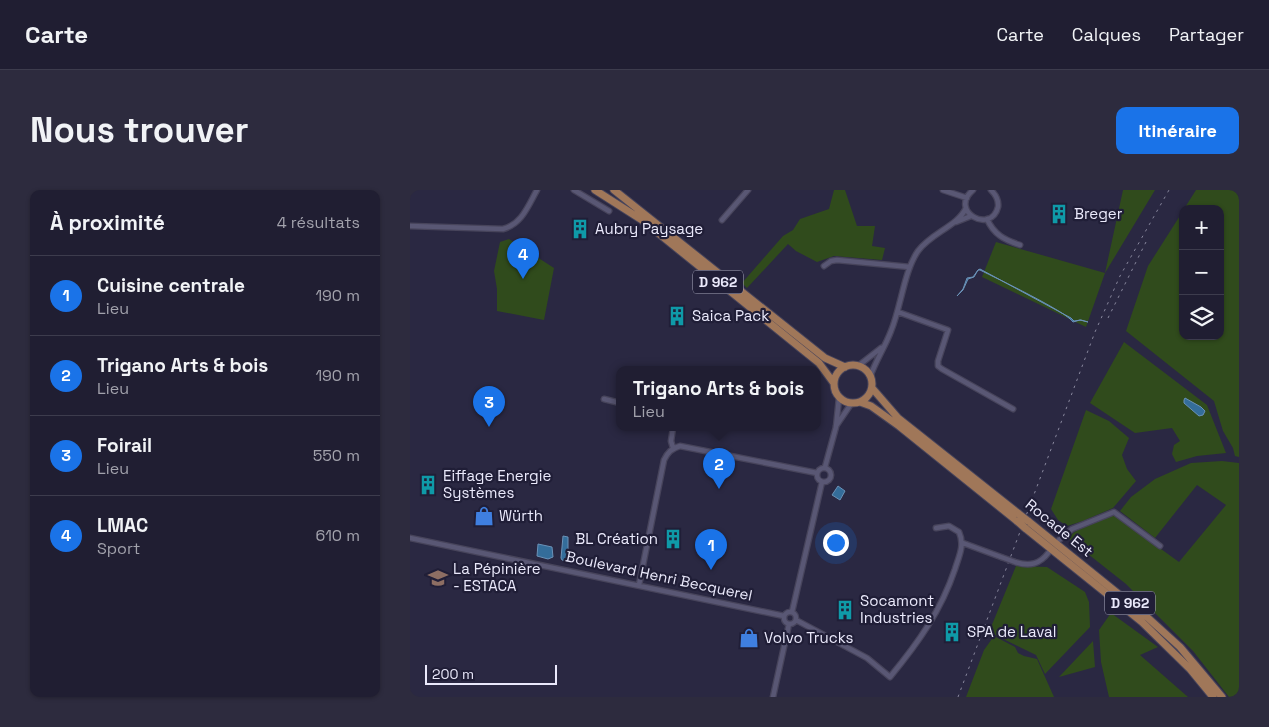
<!DOCTYPE html>
<html lang="fr">
<head>
<meta charset="utf-8">
<style>
	:root { --surface:#201e32; --page:#2d2b3e; --text:#f1f3f6; --muted:#a2a2ac; --line:#3d3c4d; --accent:#1a73e8 }
	body { margin:0; font-family:"Space Grotesk",sans-serif; background:var(--page); color:var(--text) }
	.controls { position:absolute; right:15px; top:15px; display:grid; overflow:hidden; border-radius:10px; box-shadow:0 1px 4px #0004 }
	.controls button { width:45px; height:45px; display:grid; place-items:center; padding:0; border:0; border-bottom:1px solid var(--line); background:var(--surface); color:var(--text); font:25px sans-serif }
	.scale { position:absolute; left:15px; bottom:12px; width:132px; box-sizing:border-box; padding-left:5px; border:2px solid #eae9fb; border-top:0; font-size:14px; line-height:18px; white-space:nowrap; color:#eae9fb; -webkit-text-stroke:4px #201e37; paint-order:stroke }
	.you { position:absolute; left:425px; top:352px; width:18px; height:18px; margin:-12px; border:4px solid #fff; border-radius:50%; background:#1a73e8; box-shadow:0 0 0 8px #1a73e833 }
	.badge { display:grid; place-items:center; width:32px; height:32px; border-radius:50%; background:var(--accent); color:#fff; font-size:16px; font-weight:700 }
	.pin { position:absolute; translate:-50% -41px; filter:drop-shadow(0 1px 2px #0008) }
	.pin::after { content:''; position:absolute; top:26px; width:18px; height:15px; background:inherit; clip-path:polygon(0 0,100% 0,50% 100%) }
	.popup { position:absolute; left:206px; top:176px; width:205px; height:65px; box-sizing:border-box; display:grid; place-content:center; border-radius:10px; background:var(--surface); filter:drop-shadow(0 1px 4px #0005); font-size:16px; white-space:nowrap; color:var(--muted) }
	.popup b { font-size:19px; color:var(--text) }
	.popup::after { content:''; position:absolute; left:50%; top:100%; margin-left:-10px; border:10px solid transparent; border-top-color:var(--surface) }
	.list { margin:0; padding:0; list-style:none }
	h2 { display:flex; justify-content:space-between; align-items:center; height:65px; margin:0; padding:0 20px; font-size:21px }
	h2 small { font-size:16px; font-weight:400; color:var(--muted) }
	.list li { display:grid; grid-template-columns:32px 1fr auto; gap:15px; align-items:center; box-sizing:border-box; height:80px; padding:0 20px; border-top:1px solid var(--line) }
	.list b { display:block; font-size:19px; white-space:nowrap }
	.list p { margin:0; font-size:16px; white-space:nowrap; color:var(--muted) }
	.list em { font-size:16px; font-style:normal; color:var(--muted) }
	.icon { flex:none; width:28px; height:28px; fill:none; stroke:currentColor; stroke-width:2; stroke-linecap:round; stroke-linejoin:round }
	.map { position:relative; flex:none; width:829px; height:507px; overflow:hidden; border-radius:10px }
	header { display:flex; align-items:center; gap:30px; box-sizing:border-box; height:70px; padding:0 25px; background:var(--surface); border-bottom:1px solid var(--line) }
	header strong { font-size:24px }
	nav { display:flex; gap:28px; margin-inline-start:auto; font-size:18px }
	.intro { display:flex; align-items:center; justify-content:space-between; box-sizing:border-box; height:120px; padding:0 30px }
	h1 { margin:0; font-size:35px }
	.button { padding:12px 22px; border-radius:10px; background:var(--accent); color:#fff; font-size:18px; font-weight:700 }
	main { display:flex; gap:30px; padding:0 30px }
	aside { flex:1; background:var(--surface); border-radius:10px; box-shadow:0 1px 4px #0004 }
	.map>svg:first-child { display:block }
	.green { fill:#304b1c }
	.water { fill:#346d9a; stroke:#6b92b7 }
	.lines { fill:none; stroke-linecap:round; stroke-linejoin:round }
	.street-casing { stroke:#47445b; stroke-width:7 }
	.primary-casing { stroke:#47445b; stroke-width:9 }
	.street { stroke:#595774; stroke-width:4.5 }
	.primary { stroke:#a07759; stroke-width:7 }
	.rail { stroke:#88879d; stroke-width:1; stroke-dasharray:2.5 5; stroke-linecap:butt }
	.street-bridge-casing { stroke:#47445b; stroke-width:7; stroke-linecap:butt }
	.primary-bridge-casing { stroke:#47445b; stroke-width:9; stroke-linecap:butt }
	.street-bridge { stroke:#595774; stroke-width:4.5 }
	.primary-bridge { stroke:#a07759; stroke-width:7 }
	.labels { text-anchor:middle; stroke-width:4.5; stroke-linejoin:round; paint-order:stroke }
	.shield { fill:#201e37; stroke:#adacc0; stroke-width:1 }
	.shield-label { font-size:14px; font-weight:bold; fill:#eae9fb }
	.poi-label { font-size:15px; fill:#eae9fb; stroke:#201e37; text-anchor:start }
	.street-label { font-size:15px; fill:#eae9fb; stroke:#201e37 }
</style>
</head>
<body>
<header>
<strong>Carte</strong>
<nav><a>Carte</a><a>Calques</a><a>Partager</a></nav>
</header>
<div class="intro"><h1>Nous trouver</h1><a class="button">Itinéraire</a></div>
<main>
<aside>
<h2>À proximité<small>4 résultats</small></h2>
<ul class="list">
<li><span class="badge">1</span><div><b>Cuisine centrale</b><p>Lieu</p></div><em>190 m</em></li>
<li><span class="badge">2</span><div><b>Trigano Arts &amp; bois</b><p>Lieu</p></div><em>190 m</em></li>
<li><span class="badge">3</span><div><b>Foirail</b><p>Lieu</p></div><em>550 m</em></li>
<li><span class="badge">4</span><div><b>LMAC</b><p>Sport</p></div><em>610 m</em></li>
</ul>
</aside>
<div class="map">
<svg width="829" height="507" viewBox="0 0 829 507">
	<rect width="100%" height="100%" fill="#2a2842"/>
	<path class="green" d="M424,0H435L447,36H465L462,56L475,58L472,70L424,66L407,72L386,61L378,54L337,98L332,93L373,46L383,40L390,29L419,19Z
		M713,0H745L695,83L676,137L572,87L586,52L695,83Z
		M786,0H829V267L825,266L823,258L813,241L804,211L716,141L738,76L773,21V146H810V19H774Z
		M99,49L144,78L134,130L87,121V99L84,81L90,52Z
		M714,152L797,215L816,263L787,266L766,272L762,264L764,255L770,251L762,238L725,243L680,213Z
		M676,220L699,231L719,248L712,265L717,279L726,291L703,318L673,331L657,336L648,330L641,319Z
		M812,271L829,273V507H819L783,461L716,394L659,349L663,343L668,340L704,325L769,372L816,315L787,295L745,348L710,321L721,307L745,289L781,273Z
		M606,376L637,377L675,402L679,412L680,437L635,484L626,465L579,442Z
		M701,423L748,457L730,465L778,507H699L691,472L689,440Z
		M584,446L605,457L608,463L614,466L627,469L644,507H556L574,460Z
		M683,451L685,477L649,487Z"/>
	<path class="water" d="M570,79L661,128L664,131L671,130L678,132L670,130L663,132C657,122 586,88 570,80H568L564,87L558,89L553,100L547,106L553,99L557,88L563,87L568,80Z
		M775,208L791,217L795,221L793,225L789,226L774,213V210Z
		M428,296L435,301L430,310L422,305Z
		M153,346L158,347V368L156,371L152,370L151,368Z
		M128,354L142,357L143,367L138,369L127,366Z"/>
	<g class="lines">
		<defs>
			<path id="street" d="M164,0L199,21
				M533,0L557,8
				M563,0C538,21 581,45 588,17C589,10 586,5 581,0
				M577,29C584,45 595,50 610,55
				M312,30L338,0
				M546,32L561,26
				M0,36L93,39C112,34 118,16 127,0
				M414,76L421,71L427,70L500,77
				M488,122L538,140L528,171V176L532,179L603,219
				M448,176L471,158
				M460,187C466,170 475,157 481,141C491,117 494,81 508,61C521,43 548,36 556,18
				M194,209L210,213
				M426,236L441,214
				M263,258L261,251L263,238
				M415,277L426,237L429,208
				M407 285a7 7 0 1 1 14 0a7 7 0 1 1-14 0Z
				M0,348L374,426
				M649,350L662,339L704,322L750,356
				M553,353L591,367
				M605,372C620,377 630,374 639,362
				M229,395L254,270C258,262 261,259 270,256L407,283
				M374 428a6 6 0 1 1 12 0a6 6 0 1 1-12 0Z
				M382,422L412,292
				M386,430L457,468L480,487C508,453 531,421 545,379C549,366 555,355 549,342L539,336L526,338
				M363,507L379,434"/>
			<path id="primary" d="M185,0L232,30L409,173L423,192
				M204,0L415,168L435,177
				M424 194a19 19 0 1 1 38 0a19 19 0 1 1-38 0Z
				M462,198L488,228L609,324
				M450,212L461,216L489,236L607,331
				M618,331L737,427L770,457L812,507
				M615,338L732,432L780,479L803,507"/>
		</defs>
		<use href="#street" class="street-casing"/>
		<use href="#primary" class="primary-casing"/>
		<use href="#street" class="street"/>
		<use href="#primary" class="primary"/>
		<path class="rail" d="M698,128L736,52
			M548,507L685,142L710,86L759,0"/>
		<defs>
			<path id="street-bridge" d="M591,367L605,372"/>
			<path id="primary-bridge" d="M609,324L618,331
				M607,331L615,338"/>
		</defs>
		<use href="#street-bridge" class="street-bridge-casing"/>
		<use href="#primary-bridge" class="primary-bridge-casing"/>
		<use href="#street-bridge" class="street-bridge"/>
		<use href="#primary-bridge" class="primary-bridge"/>
	</g>
	<defs>
		<symbol id="building-bare" viewBox="-9 -9 18 18"><path d="M-4-6H4V6H1V3H-1V6H-4ZM-2.5-4.3h1.7v1.8h-1.7ZM.8-4.3h1.7v1.8H.8ZM-2.5-1h1.7V.8h-1.7ZM.8-1h1.7V.8H.8Z" fill="#0f9aa8" stroke="#201e37" stroke-width="2.5" paint-order="stroke"/></symbol>
		<symbol id="shop-bare" viewBox="-9 -9 18 18"><path d="M-5-2.5h2.3a2.7 3.5 0 0 1 5.4 0H5L5.5 6h-11ZM-1.5-2.5h3a1.5 2.3 0 0 0-3 0Z" fill="#3f7fe0" stroke="#201e37" stroke-width="2.5" paint-order="stroke"/></symbol>
		<symbol id="university-bare" viewBox="-9 -9 18 18"><path d="M0-5L7-2L0 1L-7-2ZM-4 1L0 2.5L4 1V4Q0 6-4 4Z" fill="#8d6e63" stroke="#201e37" stroke-width="2.5" paint-order="stroke"/></symbol>
	</defs>
	<g fill-rule="evenodd">
		<use href="#building-bare" x="635" y="10" width="28" height="28"/>
		<use href="#building-bare" x="156" y="25" width="28" height="28"/>
		<use href="#building-bare" x="253" y="112" width="28" height="28"/>
		<use href="#building-bare" x="4" y="281" width="28" height="28"/>
		<use href="#shop-bare" x="60" y="312" width="28" height="28"/>
		<use href="#building-bare" x="249" y="335" width="28" height="28"/>
		<use href="#university-bare" x="14" y="374" width="28" height="28"/>
		<use href="#building-bare" x="421" y="406" width="28" height="28"/>
		<use href="#building-bare" x="528" y="428" width="28" height="28"/>
		<use href="#shop-bare" x="325" y="434" width="28" height="28"/>
	</g>
	<g class="labels">
		<g class="shield">
			<rect x="283" y="80.5" width="50" height="23" rx="4"/>
			<rect x="695" y="401.5" width="50" height="23" rx="4"/>
		</g>
		<g class="shield-label">
			<text x="308" y="97">D 962</text>
			<text x="720" y="418">D 962</text>
		</g>
		<g class="poi-label">
			<text x="664" y="29">Breger</text>
			<text x="185" y="44">Aubry Paysage</text>
			<text x="282" y="131">Saica Pack</text>
			<text x="33" y="291">Eiffage Energie<tspan x="33" dy="17">Systèmes</tspan></text>
			<text x="89" y="331">Würth</text>
			<text x="248" y="354" text-anchor="end">BL Création</text>
			<text x="43" y="384">La Pépinière<tspan x="43" dy="17">- ESTACA</tspan></text>
			<text x="450" y="416">Socamont<tspan x="450" dy="17">Industries</tspan></text>
			<text x="557" y="447">SPA de Laval</text>
			<text x="354" y="453">Volvo Trucks</text>
		</g>
		<g class="street-label">
			<text transform="translate(649 338) rotate(39)" y="5">Rocade Est</text>
			<text transform="translate(249 386) rotate(12)" y="5">Boulevard Henri Becquerel</text>
		</g>
	</g>
</svg>
<div class="controls">
<button>+</button>
<button>−</button>
<button><svg class="icon" aria-label="layers" viewBox="0 0 24 24"><path d="M12 4l9 5-9 5-9-5zM3 14l9 5 9-5"/></svg></button>
</div>
<div class="scale">200 m</div>
<div class="you"></div>
<div class="pin badge" style="left:301px;top:380px">1</div>
<div class="pin badge" style="left:309px;top:299px">2</div>
<div class="popup"><b>Trigano Arts &amp; bois</b>Lieu</div>
<div class="pin badge" style="left:79px;top:237px">3</div>
<div class="pin badge" style="left:113px;top:89px">4</div>
</div>
</main>
</body>
</html>
